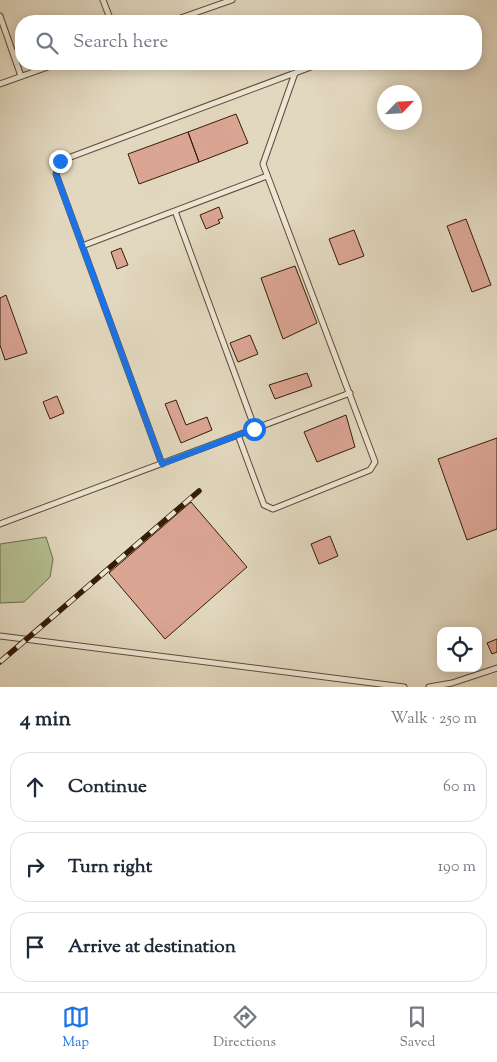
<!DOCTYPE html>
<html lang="en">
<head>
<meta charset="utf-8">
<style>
	:root { --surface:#fff; --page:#f6f6f7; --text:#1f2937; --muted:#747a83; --line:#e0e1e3; --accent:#1a73e8 }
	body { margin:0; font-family:"Sorts Mill Goudy",serif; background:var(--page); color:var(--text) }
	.controls { position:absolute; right:15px; bottom:15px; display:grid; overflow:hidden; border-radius:10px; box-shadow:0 2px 12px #0003 }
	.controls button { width:45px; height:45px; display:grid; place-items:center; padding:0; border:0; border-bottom:1px solid var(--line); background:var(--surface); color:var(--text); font:25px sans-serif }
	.compass { position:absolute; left:377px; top:85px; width:45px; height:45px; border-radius:50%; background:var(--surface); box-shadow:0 2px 12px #0003; rotate:65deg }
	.stop { position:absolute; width:15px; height:15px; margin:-11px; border:4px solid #1a73e8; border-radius:50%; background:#fff }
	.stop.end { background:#1a73e8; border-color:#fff; box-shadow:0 1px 5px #0008 }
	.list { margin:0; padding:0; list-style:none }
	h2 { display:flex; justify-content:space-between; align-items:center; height:65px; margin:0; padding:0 20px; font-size:21px }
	h2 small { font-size:16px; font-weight:400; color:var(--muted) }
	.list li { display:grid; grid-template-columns:32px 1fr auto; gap:15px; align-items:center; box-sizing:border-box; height:70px; margin:0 10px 10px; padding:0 10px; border:1px solid var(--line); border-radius:20px }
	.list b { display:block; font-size:19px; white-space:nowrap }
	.list em { font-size:16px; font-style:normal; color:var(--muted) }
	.icon { flex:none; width:28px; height:28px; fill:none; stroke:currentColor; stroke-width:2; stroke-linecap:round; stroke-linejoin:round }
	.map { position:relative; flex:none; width:497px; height:687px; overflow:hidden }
	.search { position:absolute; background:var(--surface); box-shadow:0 2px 12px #0003; left:15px; right:15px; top:15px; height:55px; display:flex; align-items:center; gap:12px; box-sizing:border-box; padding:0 18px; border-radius:20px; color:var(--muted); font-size:19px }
	.sheet { height:305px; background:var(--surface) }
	nav { display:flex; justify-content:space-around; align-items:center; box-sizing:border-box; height:70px; border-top:1px solid var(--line); background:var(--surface); font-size:14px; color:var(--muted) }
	nav a { display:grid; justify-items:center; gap:2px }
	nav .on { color:var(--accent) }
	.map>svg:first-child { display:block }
	.green { fill:#b4bf91; stroke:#746e4c }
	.building { fill:#dba594; stroke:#351c06 }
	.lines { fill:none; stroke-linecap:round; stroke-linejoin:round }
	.lane-casing { stroke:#604b34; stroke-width:7 }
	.lane { stroke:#ece6d5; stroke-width:5 }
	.rail-casing { stroke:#351c06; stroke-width:5.5 }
	.rail { stroke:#ece6d5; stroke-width:4; stroke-dasharray:11; stroke-linecap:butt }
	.route { stroke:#1a73e8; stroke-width:6 }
</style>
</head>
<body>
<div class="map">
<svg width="497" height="687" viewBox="0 0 497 687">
	<rect width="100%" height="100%" fill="#e2d8bf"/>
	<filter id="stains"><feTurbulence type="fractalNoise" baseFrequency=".004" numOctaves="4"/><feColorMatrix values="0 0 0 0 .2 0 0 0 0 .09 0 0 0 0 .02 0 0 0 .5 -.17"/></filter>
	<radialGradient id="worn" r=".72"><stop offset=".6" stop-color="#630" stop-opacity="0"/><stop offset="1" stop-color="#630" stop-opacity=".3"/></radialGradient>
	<path class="green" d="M46,537L53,559L50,577L24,602L0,603V544Z"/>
	<path class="building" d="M236,114L248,143L199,162L188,132Z
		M188,132L199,162L139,184L128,154Z
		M219,207L223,218L218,220L220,223L206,229L200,215Z
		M466,219L491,285L472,292L447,226Z
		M354,230L364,256L339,265L329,239Z
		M121,248L128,265L117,269L111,252Z
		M295,266L317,323L283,339L261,278Z
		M6,295L27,353L5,360L0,345V298Z
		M250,335L258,354L238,362L230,343Z
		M307,373L312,386L275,399L269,385Z
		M57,396L64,413L50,419L43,402Z
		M176,400L186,425L207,417L212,430L181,443L165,404Z
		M346,415L355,447L317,462L304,432Z
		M497,438V529L467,540L438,459Z
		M191,502L247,567L165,639L109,573Z
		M330,536L338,556L319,564L311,544Z
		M497,639V652L492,654L487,643Z"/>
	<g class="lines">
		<defs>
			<path id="lane" d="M103,0L111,21
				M0,16L21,76
				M172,21L232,0
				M0,84L56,64
				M175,211L255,429
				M82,246L267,176
				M238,435L264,505L273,509L370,470L375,462L263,164L295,73
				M162,464L56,174L60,161L319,64
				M0,524L350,393
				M0,636L404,687
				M429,687L452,683L497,668"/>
		</defs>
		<use href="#lane" class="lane-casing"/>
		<use href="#lane" class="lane"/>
		<defs>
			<path id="rail" d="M0,662L199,491"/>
		</defs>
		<use href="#rail" class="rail-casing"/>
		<use href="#rail" class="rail"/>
	</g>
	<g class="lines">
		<path class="route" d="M60,161L56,174L162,464L254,429"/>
	</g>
	<rect width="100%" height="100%" filter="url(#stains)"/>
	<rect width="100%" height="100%" fill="url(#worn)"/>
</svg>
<div class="controls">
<button><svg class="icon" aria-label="locate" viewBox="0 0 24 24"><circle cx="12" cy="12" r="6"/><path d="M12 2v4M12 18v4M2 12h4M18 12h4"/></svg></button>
</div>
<svg class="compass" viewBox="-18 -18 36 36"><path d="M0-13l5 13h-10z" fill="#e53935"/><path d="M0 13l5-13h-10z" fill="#747a83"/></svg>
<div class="stop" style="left:254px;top:429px"></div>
<div class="stop end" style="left:60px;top:161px"></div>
<div class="search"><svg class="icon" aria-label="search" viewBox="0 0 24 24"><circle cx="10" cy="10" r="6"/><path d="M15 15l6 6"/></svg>Search here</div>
</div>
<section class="sheet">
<h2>4 min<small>Walk · 250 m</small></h2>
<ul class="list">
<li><svg class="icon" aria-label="ahead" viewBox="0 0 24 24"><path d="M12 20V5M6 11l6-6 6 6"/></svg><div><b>Continue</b></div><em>60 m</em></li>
<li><svg class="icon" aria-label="right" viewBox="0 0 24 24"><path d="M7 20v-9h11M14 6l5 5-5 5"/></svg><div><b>Turn right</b></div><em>190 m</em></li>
<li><svg class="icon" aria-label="arrive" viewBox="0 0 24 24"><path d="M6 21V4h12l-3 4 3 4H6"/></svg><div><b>Arrive at destination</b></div></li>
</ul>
</section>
<nav>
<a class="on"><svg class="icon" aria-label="map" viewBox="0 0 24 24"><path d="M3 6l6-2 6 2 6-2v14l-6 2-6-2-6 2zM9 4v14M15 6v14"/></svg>Map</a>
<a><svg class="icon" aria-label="directions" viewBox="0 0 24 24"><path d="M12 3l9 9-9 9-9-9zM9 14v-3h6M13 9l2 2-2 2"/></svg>Directions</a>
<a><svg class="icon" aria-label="saved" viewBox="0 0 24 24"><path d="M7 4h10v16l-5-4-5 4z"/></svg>Saved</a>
</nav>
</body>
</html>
